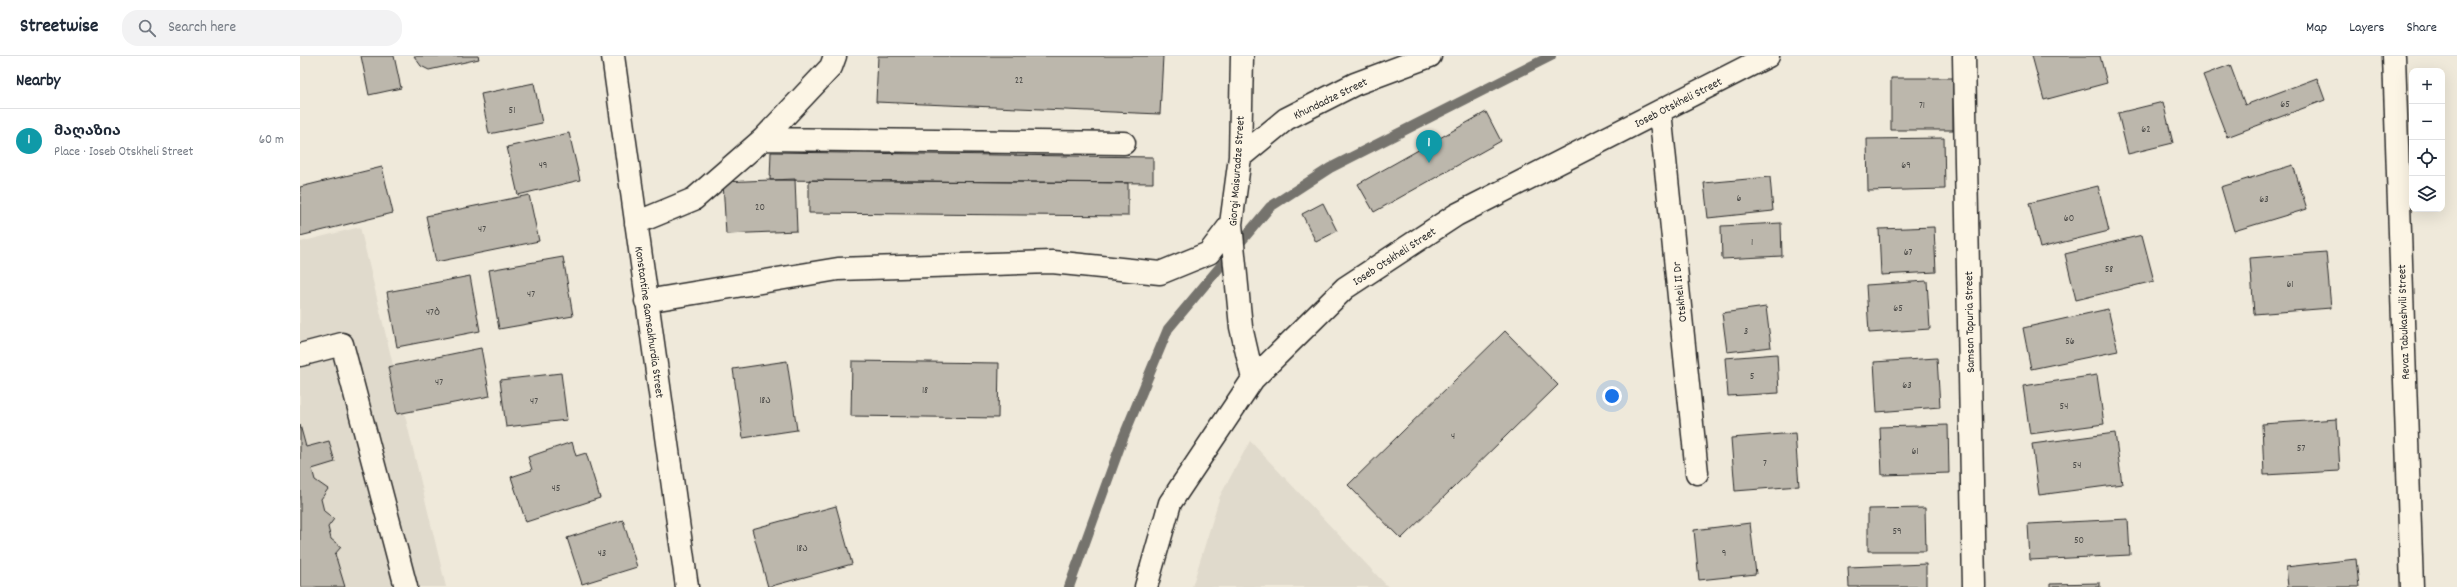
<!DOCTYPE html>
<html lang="en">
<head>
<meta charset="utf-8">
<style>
	:root { --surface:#fff; --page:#f2f2f3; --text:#1f2937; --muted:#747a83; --line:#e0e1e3; --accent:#ea580c }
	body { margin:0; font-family:Dekko,"Noto Sans Georgian",sans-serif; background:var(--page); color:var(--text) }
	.controls { position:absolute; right:12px; top:12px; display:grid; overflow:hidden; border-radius:8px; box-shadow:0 4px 16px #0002 }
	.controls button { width:36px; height:36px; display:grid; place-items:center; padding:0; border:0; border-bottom:1px solid var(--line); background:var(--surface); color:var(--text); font:20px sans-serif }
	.you { position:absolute; left:1312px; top:340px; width:14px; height:14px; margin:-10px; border:3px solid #fff; border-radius:50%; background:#1a73e8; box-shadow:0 0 0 6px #1a73e833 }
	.badge { display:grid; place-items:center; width:26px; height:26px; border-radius:50%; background:var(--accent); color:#fff; font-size:13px; font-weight:700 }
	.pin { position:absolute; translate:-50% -33px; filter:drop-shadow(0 1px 2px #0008) }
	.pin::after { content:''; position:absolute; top:21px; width:14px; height:12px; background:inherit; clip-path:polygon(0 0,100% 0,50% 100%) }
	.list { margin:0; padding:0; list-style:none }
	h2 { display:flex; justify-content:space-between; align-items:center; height:52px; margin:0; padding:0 16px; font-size:17px }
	h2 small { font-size:13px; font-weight:400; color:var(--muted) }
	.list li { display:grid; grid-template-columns:26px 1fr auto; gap:12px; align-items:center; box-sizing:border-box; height:64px; padding:0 16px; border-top:1px solid var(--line) }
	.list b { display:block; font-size:15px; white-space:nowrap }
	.list p { margin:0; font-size:13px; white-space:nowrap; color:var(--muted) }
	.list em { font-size:13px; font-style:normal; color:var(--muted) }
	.icon { flex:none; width:22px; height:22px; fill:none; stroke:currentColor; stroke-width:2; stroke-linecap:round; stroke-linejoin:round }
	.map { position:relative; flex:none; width:2157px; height:531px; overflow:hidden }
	header { display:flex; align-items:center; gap:24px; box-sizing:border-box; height:56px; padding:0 20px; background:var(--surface); border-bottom:1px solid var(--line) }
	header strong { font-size:19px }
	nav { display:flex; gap:22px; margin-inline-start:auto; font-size:14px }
	.search { width:280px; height:36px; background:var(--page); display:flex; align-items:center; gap:10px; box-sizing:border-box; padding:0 14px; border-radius:16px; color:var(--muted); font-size:15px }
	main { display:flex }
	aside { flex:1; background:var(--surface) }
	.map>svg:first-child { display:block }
	.built { fill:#e0dacc }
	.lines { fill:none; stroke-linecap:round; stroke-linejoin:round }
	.stream { stroke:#75736d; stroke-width:10 }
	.building { fill:#bcb7ac; stroke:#2b2b2b }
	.minor-casing { stroke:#2b2b2b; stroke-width:25 }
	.major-casing { stroke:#2b2b2b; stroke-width:25 }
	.minor { stroke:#fcf5e5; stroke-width:22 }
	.major { stroke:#fcf5e5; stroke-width:22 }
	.labels { text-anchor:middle; stroke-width:3; stroke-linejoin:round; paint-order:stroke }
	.number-label { font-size:10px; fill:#4f4e4b }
	.street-label { font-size:12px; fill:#2b2b2b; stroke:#fcf5e5 }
</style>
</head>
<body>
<header>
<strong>Streetwise</strong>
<div class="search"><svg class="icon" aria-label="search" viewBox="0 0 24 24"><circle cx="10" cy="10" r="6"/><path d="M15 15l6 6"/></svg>Search here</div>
<nav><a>Map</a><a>Layers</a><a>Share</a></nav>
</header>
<main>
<aside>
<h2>Nearby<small></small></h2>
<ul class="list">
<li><span class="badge" style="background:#0f9aa8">1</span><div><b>მაღაზია</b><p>Place · Ioseb Otskheli Street</p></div><em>60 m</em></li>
</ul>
</aside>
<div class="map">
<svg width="2157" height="531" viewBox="0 0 2157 531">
	<rect width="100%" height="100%" fill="#efe9da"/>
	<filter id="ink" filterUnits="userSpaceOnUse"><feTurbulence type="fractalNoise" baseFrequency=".025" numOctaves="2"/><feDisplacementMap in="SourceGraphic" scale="8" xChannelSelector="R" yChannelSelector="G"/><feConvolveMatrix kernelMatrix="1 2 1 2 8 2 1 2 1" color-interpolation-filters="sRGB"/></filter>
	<g filter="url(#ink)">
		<path class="built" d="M60,171L146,531H0V186Z
			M950,385L1088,531H892L920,440Z"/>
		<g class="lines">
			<path class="stream" d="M769,531L823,382L868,273L970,151L1030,112L1251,0"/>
		</g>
		<path class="building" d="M61,0H94L101,32L69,39Z
			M114,0H178L179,3L129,14L121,10Z
			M578,0H863L860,58L576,46Z
			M1732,0H1800L1807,27L1744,44Z
			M1930,9L1945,49L2017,22L2025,44L1927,81L1903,19Z
			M1591,22H1653V74H1591Z
			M234,27L242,67L189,78L181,38Z
			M1863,46L1873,87L1828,98L1818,57Z
			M1186,56L1201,85L1074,156L1058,128Z
			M269,77L280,124L218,139L207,91Z
			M1644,82L1645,133L1568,135L1567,83Z
			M471,96L853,101V127L470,124Z
			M1993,109L2007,153L1934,175L1921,131Z
			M82,111L93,157L0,180V131Z
			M1470,121L1473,155L1408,162L1404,127Z
			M495,123L497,175L426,178L423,126Z
			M509,124L828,127V160L509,157Z
			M1798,130L1809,175L1740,192L1729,147Z
			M229,139L239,185L136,206L126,160Z
			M1023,147L1037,175L1016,186L1002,158Z
			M1481,167L1482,200L1422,203L1421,170Z
			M1634,171L1636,216L1581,219L1579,173Z
			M1842,179L1854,225L1776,244L1765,198Z
			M2026,196L2031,252L1954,258L1950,202Z
			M263,201L273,260L199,273L189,214Z
			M170,220L180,275L97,291L87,236Z
			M1627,225L1630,273L1569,277L1566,229Z
			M1466,251L1471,291L1427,296L1422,257Z
			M1808,253L1818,295L1731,313L1723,272Z
			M1205,275L1258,329L1101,483L1048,429Z
			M181,292L190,340L97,358L88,311Z
			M1477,298L1479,337L1428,340L1425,302Z
			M1637,302L1640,351L1577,356L1574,306Z
			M487,305L497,374L443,382L433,313Z
			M552,305L699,307L698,362L551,360Z
			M261,317L267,364L206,371L200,324Z
			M1797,319L1804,368L1730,378L1723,330Z
			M2037,363L2040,415L1964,419L1962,368Z
			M0,369L6,391L29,385L35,406L12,413L15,424L28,433L21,443L24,455L34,463L28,471L31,483L41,491L35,498L45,531H0Z
			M1648,369L1649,417L1582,419L1580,371Z
			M1495,377L1499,430L1435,435L1431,382Z
			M1815,377L1822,428L1739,439L1732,388Z
			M272,386L276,400L286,397L300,442L226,466L211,421L232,414L228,401Z
			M536,450L552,508L468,531L452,473Z
			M1625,452L1626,495H1568V453Z
			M1828,463L1830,499L1730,504L1728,468Z
			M323,464L337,511L282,528L267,482Z
			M1450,467L1456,518L1399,524L1394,474Z
			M2056,503L2059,531H1988L1986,511Z
			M1626,508V531H1549L1548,511Z
			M1800,527V531H1750V528Z"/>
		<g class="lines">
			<defs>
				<path id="minor" d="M313,0L387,531
					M942,0L940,101L931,168L941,271L953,323
					M1664,0L1674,531
					M1360,55L1397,417
					M463,83L824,87
					M940,101L986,63L1055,28L1130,0
					M336,167L394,143L463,83L531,11L535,0
					M346,245L538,213L752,206L860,217L909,197L931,168
					M0,299L42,288L106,531
					M846,531L870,447L953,323L1045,232L1156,159L1468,0"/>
				<path id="major" d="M2094,0L2112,531"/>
			</defs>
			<use href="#minor" class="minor-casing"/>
			<use href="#major" class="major-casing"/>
			<use href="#minor" class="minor"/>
			<use href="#major" class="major"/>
		</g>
	</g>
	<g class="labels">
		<g class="number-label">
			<text x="719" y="27">22</text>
			<text x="1985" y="51">65</text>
			<text x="1622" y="52">71</text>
			<text x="212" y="57">51</text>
			<text x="1846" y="76">62</text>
			<text x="243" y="112">49</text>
			<text x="1606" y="112">69</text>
			<text x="1439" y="145">6</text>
			<text x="1964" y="146">63</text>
			<text x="460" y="154">20</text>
			<text x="1769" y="165">60</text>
			<text x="182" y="176">47</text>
			<text x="1452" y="189">1</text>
			<text x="1608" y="199">67</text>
			<text x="1809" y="216">58</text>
			<text x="1990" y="231">61</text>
			<text x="231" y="241">47</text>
			<text x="1598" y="255">65</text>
			<text x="133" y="259">47ბ</text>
			<text x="1446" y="278">3</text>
			<text x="1770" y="288">56</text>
			<text x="1452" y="323">5</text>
			<text x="139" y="329">47</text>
			<text x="1607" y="332">63</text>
			<text x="625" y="337">18</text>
			<text x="465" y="347">18ა</text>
			<text x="234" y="348">47</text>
			<text x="1764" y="353">54</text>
			<text x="1153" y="383">4</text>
			<text x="2001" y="395">57</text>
			<text x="1615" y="398">61</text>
			<text x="1465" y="410">7</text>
			<text x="1777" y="412">54</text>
			<text x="256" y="435">45</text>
			<text x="1597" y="478">59</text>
			<text x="1779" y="487">50</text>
			<text x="502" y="495">18ა</text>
			<text x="302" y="500">43</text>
			<text x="1424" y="500">9</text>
		</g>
		<g class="street-label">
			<text transform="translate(1030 42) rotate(-26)" y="4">Khundadze Street</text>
			<text transform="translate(1378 46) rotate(-27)" y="4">Ioseb Otskheli Street</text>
			<text transform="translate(936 115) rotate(-86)" y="4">Giorgi Maisuradze Street</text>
			<text transform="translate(1094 200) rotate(-33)" y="4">Ioseb Otskheli Street</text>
			<text transform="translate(1379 236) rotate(-96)" y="4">Otskheli II Dr</text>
			<text transform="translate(350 266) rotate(82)" y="4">Konstantine Gamsakhurdia Street</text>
			<text transform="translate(1669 266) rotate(-91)" y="4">Samson Topuria Street</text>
			<text transform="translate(2103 266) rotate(-92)" y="4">Revaz Tabukashvili Street</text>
		</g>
	</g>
</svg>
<div class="controls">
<button>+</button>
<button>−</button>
<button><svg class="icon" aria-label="locate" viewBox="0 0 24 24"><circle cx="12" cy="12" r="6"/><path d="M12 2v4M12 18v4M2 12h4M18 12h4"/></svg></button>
<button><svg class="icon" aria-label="layers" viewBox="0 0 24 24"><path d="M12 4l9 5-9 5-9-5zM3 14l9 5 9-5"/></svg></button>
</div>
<div class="you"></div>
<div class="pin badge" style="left:1129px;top:107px;background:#0f9aa8">1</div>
</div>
</main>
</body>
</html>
